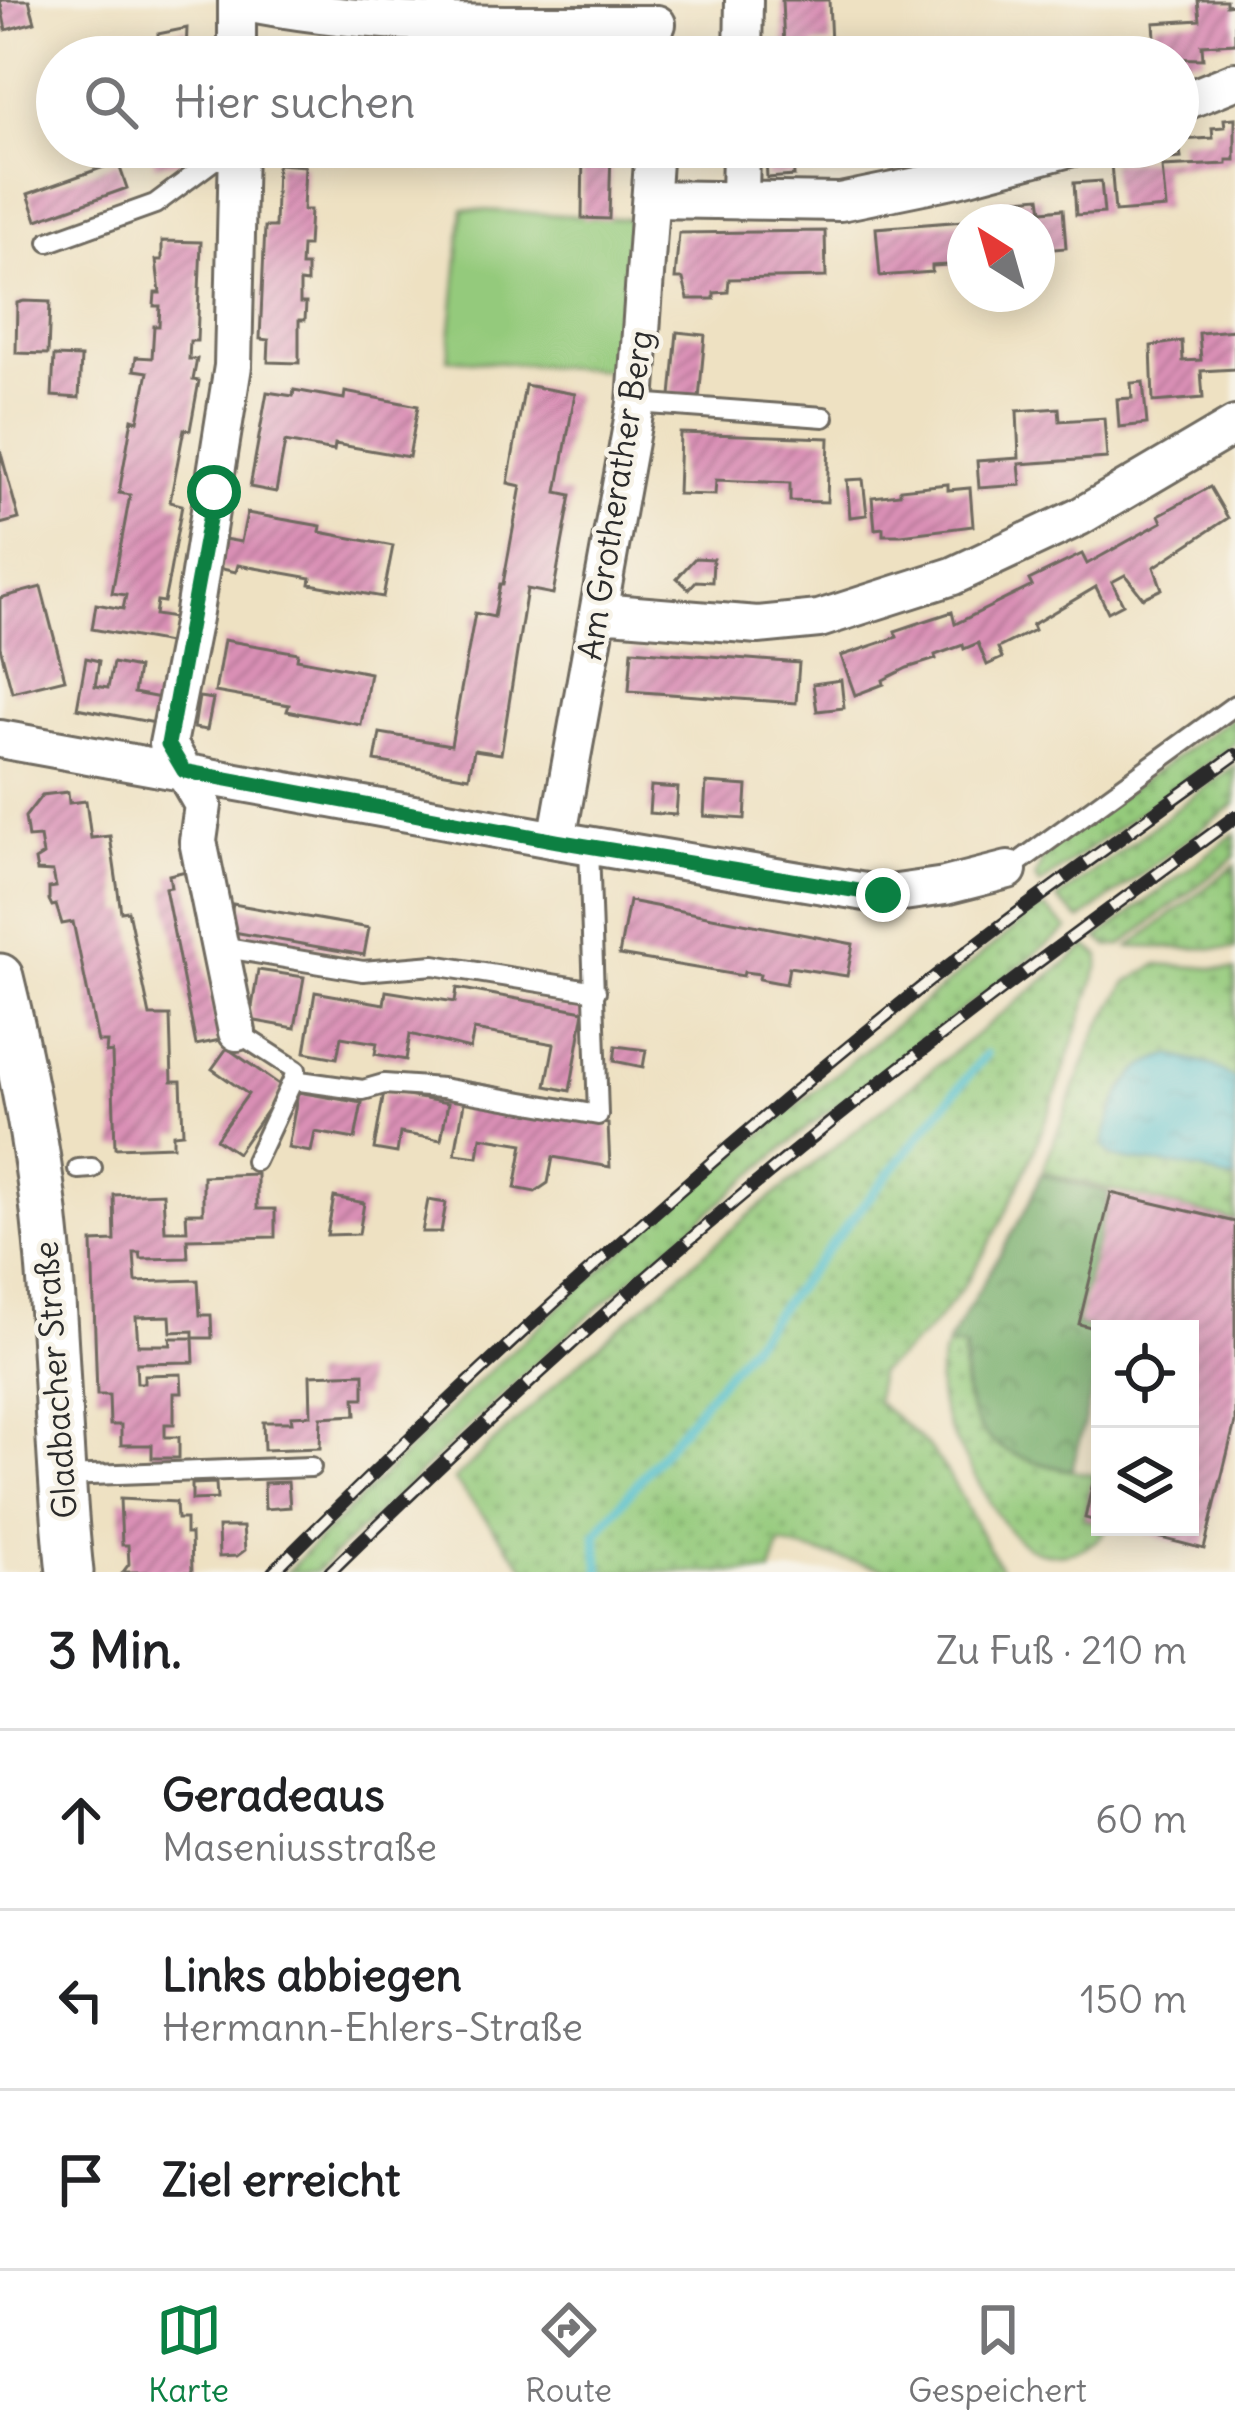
<!DOCTYPE html>
<html lang="de">
<head>
<meta charset="utf-8">
<style>
	:root { --surface:#fff; --page:#f2f2f2; --text:#202124; --muted:#757577; --line:#e0e0e0; --accent:#0b8043 }
	body { margin:0; font-family:Delius,sans-serif; background:var(--page); color:var(--text) }
	.controls { position:absolute; right:36px; bottom:36px; display:grid; overflow:hidden; border-radius:0px; box-shadow:0 6px 30px #0003 }
	.controls button { width:108px; height:108px; display:grid; place-items:center; padding:0; border:0; border-bottom:3px solid var(--line); background:var(--surface); color:var(--text); font:60px sans-serif }
	.compass { position:absolute; left:947px; top:204px; width:108px; height:108px; border-radius:50%; background:var(--surface); box-shadow:0 6px 30px #0003; rotate:323deg }
	.stop { position:absolute; width:36px; height:36px; margin:-27px; border:9px solid #0b8043; border-radius:50%; background:#fff }
	.stop.end { background:#0b8043; border-color:#fff; box-shadow:0 3px 12px #0008 }
	.list { margin:0; padding:0; list-style:none }
	h2 { display:flex; justify-content:space-between; align-items:center; height:156px; margin:0; padding:0 48px; font-size:51px }
	h2 small { font-size:39px; font-weight:400; color:var(--muted) }
	.list li { display:grid; grid-template-columns:78px 1fr auto; gap:36px; align-items:center; box-sizing:border-box; height:180px; padding:0 48px; border-top:3px solid var(--line) }
	.list b { display:block; font-size:45px; white-space:nowrap }
	.list p { margin:0; font-size:39px; white-space:nowrap; color:var(--muted) }
	.list em { font-size:39px; font-style:normal; color:var(--muted) }
	.icon { flex:none; width:66px; height:66px; fill:none; stroke:currentColor; stroke-width:2; stroke-linecap:round; stroke-linejoin:round }
	.map { position:relative; flex:none; width:1235px; height:1572px; overflow:hidden }
	.search { position:absolute; background:var(--surface); box-shadow:0 6px 30px #0003; left:36px; right:36px; top:36px; height:132px; display:flex; align-items:center; gap:30px; box-sizing:border-box; padding:0 42px; border-radius:66px; color:var(--muted); font-size:45px }
	.sheet { height:696px; background:var(--surface) }
	nav { display:flex; justify-content:space-around; align-items:center; box-sizing:border-box; height:168px; border-top:3px solid var(--line); background:var(--surface); font-size:33px; color:var(--muted) }
	nav a { display:grid; justify-items:center; gap:6px }
	nav .on { color:var(--accent) }
	.map>svg:first-child { display:block }
	.grass { fill:url(#grass-dots); stroke:#607a54; stroke-width:3 }
	.forest { fill:url(#forest-crowns); stroke:#516c4c; stroke-width:3 }
	.green { fill:#94ca7c; stroke:#607a54; stroke-width:3 }
	.water { fill:url(#water-ripples); stroke:#3e757b; stroke-width:3 }
	.lines { fill:none; stroke-linecap:round; stroke-linejoin:round }
	.stream { stroke:#52bfcb; stroke-width:9 }
	.building { fill:url(#building-hatch) }
	.service-casing { stroke:#6f6b60; stroke-width:24 }
	.minor-casing { stroke:#6f6b60; stroke-width:42 }
	.tertiary-casing { stroke:#6f6b60; stroke-width:51 }
	.service { stroke:#fff; stroke-width:18 }
	.minor { stroke:#fff; stroke-width:36 }
	.tertiary { stroke:#fff; stroke-width:45 }
	.rail-casing { stroke:#2b2b2b; stroke-width:14 }
	.rail { stroke:#f7f3e8; stroke-width:9; stroke-dasharray:27; stroke-linecap:butt }
	.route { stroke:#0b8043; stroke-width:15 }
	.labels { text-anchor:middle; stroke-width:9; stroke-linejoin:round; paint-order:stroke }
	.street-label { font-size:33px; fill:#2b2b2b; stroke:#f7f3e8 }
</style>
</head>
<body>
<div class="map">
<svg width="1235" height="1572" viewBox="0 0 1235 1572">
	<defs>
		<pattern id="grass-dots" width="8" height="8" patternUnits="userSpaceOnUse" patternTransform="scale(3)"><rect width="8" height="8" fill="#94ca7c"/><path d="M2 2h.1M6 6h.1" fill="none" stroke="#79a466" stroke-width="1.8" stroke-linecap="round"/></pattern>
		<pattern id="forest-crowns" width="20" height="18" patternUnits="userSpaceOnUse" patternTransform="scale(3)"><rect width="20" height="18" fill="#77ae6c"/><path d="M2 6a3 3 0 1 1 6 0M12 15a3 3 0 1 1 6 0" fill="none" stroke="#628e59"/></pattern>
		<pattern id="water-ripples" width="26" height="14" patternUnits="userSpaceOnUse" patternTransform="scale(3)"><rect width="26" height="14" fill="#52bfcb"/><path d="M2 4q2-2 4 0t4 0M15 11q2-2 4 0t4 0" fill="none" stroke="#449ba5"/></pattern>
		<pattern id="building-hatch" width="6" height="6" patternUnits="userSpaceOnUse" patternTransform="scale(3)"><rect width="6" height="6" fill="#da90b6"/><path d="M-1 1l2-2M0 6l6-6M5 7l2-2" fill="none" stroke="#b17694"/></pattern>
	</defs>
	<rect width="100%" height="100%" fill="#f7f3e8"/>
	<filter id="ink" filterUnits="userSpaceOnUse"><feTurbulence type="fractalNoise" baseFrequency=".00833" numOctaves="2"/><feDisplacementMap in="SourceGraphic" scale="24" xChannelSelector="R" yChannelSelector="G"/><feConvolveMatrix kernelMatrix="1 2 1 2 8 2 1 2 1" color-interpolation-filters="sRGB"/></filter>
	<filter id="wash" filterUnits="userSpaceOnUse"><feTurbulence type="fractalNoise" baseFrequency=".004" numOctaves="4" result="noise"/><feDisplacementMap in="SourceGraphic" scale="48" xChannelSelector="R" yChannelSelector="G"/><feGaussianBlur stdDeviation="2.7" result="paint"/><feColorMatrix in="noise" values="0 0 0 0 0 0 0 0 0 0 0 0 0 0 0 0 0 1.4 0 .05"/><feComposite in="paint" operator="in"/></filter>
	<g filter="url(#wash)">
		<rect width="100%" height="100%" fill="#eee1c2"/>
		<path class="grass" d="M1235,715V743L1039,885L1035,878L1047,849Z
			M1235,765V804L1080,920L1057,899Z
			M1235,833V857L1122,945L1109,947L1098,938Z
			M1235,865V949L1129,947Z
			M1046,909L1068,929L808,1127L551,1348L316,1572H286L485,1375L660,1217L1036,911Z
			M1087,946L1100,956L1099,965C1059,1085 1017,1228 934,1324C917,1343 897,1358 878,1373L876,1402C899,1420 923,1438 940,1462C963,1494 980,1537 1003,1572H898L780,1544L771,1572H529L454,1480L575,1366L737,1225Z
			M1158,964L1235,970V1221L1042,1172L1096,1033L1127,982Z
			M947,1346L964,1348C956,1448 1011,1460 1094,1475L1083,1518L1109,1527C1098,1541 1088,1548 1071,1552C1017,1564 999,1516 976,1478C952,1435 924,1397 947,1346Z"/>
		<path class="forest" d="M1041,1174L1109,1193L1076,1324L1100,1332V1360L1072,1470C994,1456 958,1434 966,1348L947,1345L1029,1204Z"/>
		<path class="green" d="M463,209L630,219L616,371L448,359Z"/>
		<path class="water" d="M1171,1055L1214,1066L1235,1080V1179C1222,1180 1219,1176 1207,1172C1179,1162 1145,1165 1117,1158C1109,1156 1108,1152 1103,1145C1113,1103 1126,1065 1171,1055Z"/>
		<g class="lines">
			<path class="stream" d="M600,1572L596,1534L986,1054"/>
		</g>
		<g id="blocks">
			<path class="building" d="M0,0H29L35,22L6,30Z
				M782,0H829L831,44L813,45L814,57H766V47H784Z
				M1198,0H1226V5L1235,4V43L1202,45L1203,59L1110,57L1109,40L1155,37L1154,23L1200,20Z
				M187,28L186,53L180,57H114V47L132,43L134,49L158,50V34Z
				M287,49L357,53V57H287Z
				M475,51L609,53V57H475Z
				M1235,118V160H1227V164L1162,167L1166,208L1115,212L1111,163L1181,158L1179,140L1213,138L1212,128L1225,127L1224,119Z
				M155,147H187V161L154,165Z
				M771,147H836V155L793,158L794,176L767,178L766,158L772,157Z
				M583,149L611,150L609,219L582,218Z
				M118,162L127,188L37,220L28,194Z
				M277,164L305,166L303,210H310L308,246H302L301,266H307V283L300,282V303H306L305,320H299V363L268,362L269,340L260,339L265,227H275Z
				M1101,181L1104,213L1076,215L1074,183Z
				M1040,197L1042,211L1063,209L1066,248L1043,250L1042,241H1037V222H994L992,201Z
				M965,221L964,264L932,266V272L880,276L876,228Z
				M825,231L826,277L729,279L728,292L714,293V299H688L683,279H675L679,233Z
				M162,241L201,242L197,341H190L189,359H197L193,380L199,381L190,430L184,429L170,502L182,505L169,577L164,602L157,601L155,615L174,618L169,643L92,629L96,604L123,609L126,595L112,593L130,495L119,493L132,419L138,421L148,372L134,370L136,357L152,358L154,326H159L160,306H154L155,293H160L156,260H162Z
				M24,301L50,302L48,354L16,353L17,303Z
				M1235,330V369L1201,371L1203,398L1153,402L1151,346L1182,341L1183,361L1201,360L1199,333Z
				M677,332L705,335L699,399L671,396Z
				M54,356L81,357L79,398L52,396Z
				M1143,382L1147,424L1119,427L1117,399L1132,398L1131,383Z
				M525,385L575,394L557,492L571,495L553,594L527,589L501,754L474,750L469,777L375,761L380,733L451,745L475,613L494,617L500,584H503L521,486L508,483Z
				M294,390L344,399L345,392L418,406L409,457L335,444L334,451L285,442L276,492L250,487L267,392L293,396Z
				M1059,408L1060,421L1104,418L1107,458L1019,464L1021,485L979,488L977,461L1019,458L1017,411Z
				M680,433L829,438L827,502L790,501V483L716,480L715,495L678,494Z
				M0,450L19,519L0,524Z
				M863,479L867,515L850,517L847,480Z
				M948,484V490L970,488L973,526L901,535H883V528L875,529L872,497L900,494V489Z
				M1210,487L1228,518L1154,567L1162,589L1143,598L1125,575L1112,582L1123,604L1108,612L1096,587L1032,625L1034,630L998,648L1002,658L987,665L978,643L964,649L963,645L935,655L936,659L907,668L883,680L884,684L855,695L841,656L897,637L895,631L952,612L955,624L1032,586L1029,580L1082,554L1087,564L1162,522L1159,515Z
				M247,513L321,526L320,532L393,546L383,597L310,584L311,578L238,565L236,572L218,568L224,539L241,542Z
				M695,558L713,559L712,582L696,581L689,589L677,578Z
				M41,587L65,679L12,692L0,647V598Z
				M224,640L298,653L297,659L370,673L361,725L287,711L289,705L215,692Z
				M632,650L799,663L796,703L629,691Z
				M86,658L99,661L95,686L108,688L113,663L138,668L134,693L160,698L155,723L77,708Z
				M841,680L844,708L817,711L813,684Z
				M199,697L213,699L207,730L194,728Z
				M706,783L747,786L745,819L704,816Z
				M651,786L678,788L676,815L649,813Z
				M68,792L69,803L86,801L91,838L110,836L121,912L128,911L150,1016H170L172,1081H181L183,1133L173,1134V1146L115,1148L112,1052L106,1053L107,1042H98L73,922L62,924L56,905L52,906L49,900V888L56,887L53,872L37,871L35,860L43,855L40,837L28,838L25,817L42,795Z
				M186,871L220,1040L196,1045L165,888L171,887L169,875Z
				M629,901L853,944L847,976L789,967L786,984L759,979L760,974L744,972L743,976L619,955Z
				M233,904L369,928L364,955L228,931Z
				M258,970L304,977L295,1028L250,1020Z
				M457,988L584,1011L570,1091L546,1086L554,1044L474,1030L470,1049L410,1034L406,1060L375,1054L377,1043L341,1037L337,1058L305,1052L315,992L384,1004L386,991L455,1002Z
				M616,1046L646,1050L643,1067L614,1061Z
				M227,1048L283,1087L237,1153L216,1139L248,1094L212,1069Z
				M298,1092L362,1103L355,1139L315,1132L311,1152L288,1148Z
				M384,1092L448,1103L441,1140L400,1133L397,1153L374,1149Z
				M465,1097L608,1124L610,1167L553,1157L548,1183L535,1192L515,1188L523,1144L481,1137L478,1157L455,1154Z
				M257,1174V1209H275V1237L187,1239L188,1258L141,1259L140,1253H134L136,1282L198,1280L200,1315H211L212,1338H193V1331L171,1332L170,1316L136,1317L138,1345H171L170,1338H193L194,1362L136,1363L137,1383H144V1375L181,1374L182,1393H174V1424H165V1437H179V1458H152V1445H121V1425H110L109,1395H97L92,1242L115,1241L114,1195L163,1193L165,1231H187L186,1213H203V1176Z
				M1111,1193L1235,1222V1422L1204,1549L1126,1529L1190,1527V1329H1098L1079,1324Z
				M334,1197L364,1203L359,1234L327,1235Z
				M428,1200L446,1203L441,1232H422Z
				M364,1373V1398H355L356,1415L321,1417L320,1448L264,1450L263,1422H292L291,1416L311,1415L310,1375Z
				M1098,1460H1100V1522L1085,1518Z
				M288,1482L290,1507L265,1509L264,1483Z
				M216,1483L217,1499L192,1500V1484Z
				M120,1499L176,1502L177,1519H186V1534H191L192,1572H123L129,1564L128,1545H122Z
				M218,1527H243L245,1550L237,1556L219,1557Z"/>
		</g>
	</g>
	<g filter="url(#ink)">
		<use href="#blocks" fill-opacity="0" stroke="#6f6b60" stroke-width="3"/>
		<g class="lines">
			<defs>
				<path id="service" d="M49,242L155,204L214,160H238
					M636,403L824,417
					M1008,870L1235,705
					M220,947L363,971L434,965L596,991
					M237,1032L296,1070L293,1080L363,1090L384,1084L442,1088L598,1115L589,846
					M255,1161L293,1080
					M78,1169L92,1168
					M64,1476L311,1467"/>
				<path id="minor" d="M237,0C371,30 520,23 657,24
					M237,0V57
					M743,57L744,0
					M1178,104L1235,81
					M653,199L840,202L957,178L1073,147
					M740,201L741,147
					M599,612L758,625L819,619L953,576L1079,517L1235,425
					M0,739L557,840L883,895L945,886L1008,870
					M557,840L636,403L654,147
					M237,1032L198,841L203,805L168,744L193,618L233,366L238,147"/>
				<path id="tertiary" d="M0,977C21,1062 39,1153 47,1240C58,1351 58,1462 70,1572"/>
			</defs>
			<use href="#service" class="service-casing"/>
			<use href="#minor" class="minor-casing"/>
			<use href="#tertiary" class="tertiary-casing"/>
			<use href="#service" class="service"/>
			<use href="#minor" class="minor"/>
			<use href="#tertiary" class="tertiary"/>
			<defs>
				<path id="rail" d="M273,1572C474,1371 685,1178 907,999C1013,913 1125,835 1235,755
					M330,1572C479,1426 633,1284 794,1152C937,1035 1086,926 1235,817"/>
			</defs>
			<use href="#rail" class="rail-casing"/>
			<use href="#rail" class="rail"/>
		</g>
	</g>
	<g class="lines" filter="url(#ink)">
		<path class="route" d="M214,492L168,744L184,771L557,841L883,895"/>
	</g>
	<g class="labels">
		<g class="street-label">
			<text transform="translate(615 495) rotate(-81)" y="12">Am Grotherather Berg</text>
			<text transform="translate(55 1380) rotate(-94)" y="12">Gladbacher Straße</text>
		</g>
	</g>
</svg>
<div class="controls">
<button><svg class="icon" aria-label="locate" viewBox="0 0 24 24"><circle cx="12" cy="12" r="6"/><path d="M12 2v4M12 18v4M2 12h4M18 12h4"/></svg></button>
<button><svg class="icon" aria-label="layers" viewBox="0 0 24 24"><path d="M12 4l9 5-9 5-9-5zM3 14l9 5 9-5"/></svg></button>
</div>
<svg class="compass" viewBox="-18 -18 36 36"><path d="M0-13l5 13h-10z" fill="#e53935"/><path d="M0 13l5-13h-10z" fill="#757577"/></svg>
<div class="stop" style="left:214px;top:492px"></div>
<div class="stop end" style="left:883px;top:895px"></div>
<div class="search"><svg class="icon" aria-label="search" viewBox="0 0 24 24"><circle cx="10" cy="10" r="6"/><path d="M15 15l6 6"/></svg>Hier suchen</div>
</div>
<section class="sheet">
<h2>3 Min.<small>Zu Fuß · 210 m</small></h2>
<ul class="list">
<li><svg class="icon" aria-label="ahead" viewBox="0 0 24 24"><path d="M12 20V5M6 11l6-6 6 6"/></svg><div><b>Geradeaus</b><p>Maseniusstraße</p></div><em>60 m</em></li>
<li><svg class="icon" aria-label="left" viewBox="0 0 24 24"><path d="M17 20v-9H6M10 6l-5 5 5 5"/></svg><div><b>Links abbiegen</b><p>Hermann-Ehlers-Straße</p></div><em>150 m</em></li>
<li><svg class="icon" aria-label="arrive" viewBox="0 0 24 24"><path d="M6 21V4h12l-3 4 3 4H6"/></svg><div><b>Ziel erreicht</b></div></li>
</ul>
</section>
<nav>
<a class="on"><svg class="icon" aria-label="map" viewBox="0 0 24 24"><path d="M3 6l6-2 6 2 6-2v14l-6 2-6-2-6 2zM9 4v14M15 6v14"/></svg>Karte</a>
<a><svg class="icon" aria-label="directions" viewBox="0 0 24 24"><path d="M12 3l9 9-9 9-9-9zM9 14v-3h6M13 9l2 2-2 2"/></svg>Route</a>
<a><svg class="icon" aria-label="saved" viewBox="0 0 24 24"><path d="M7 4h10v16l-5-4-5 4z"/></svg>Gespeichert</a>
</nav>
</body>
</html>
